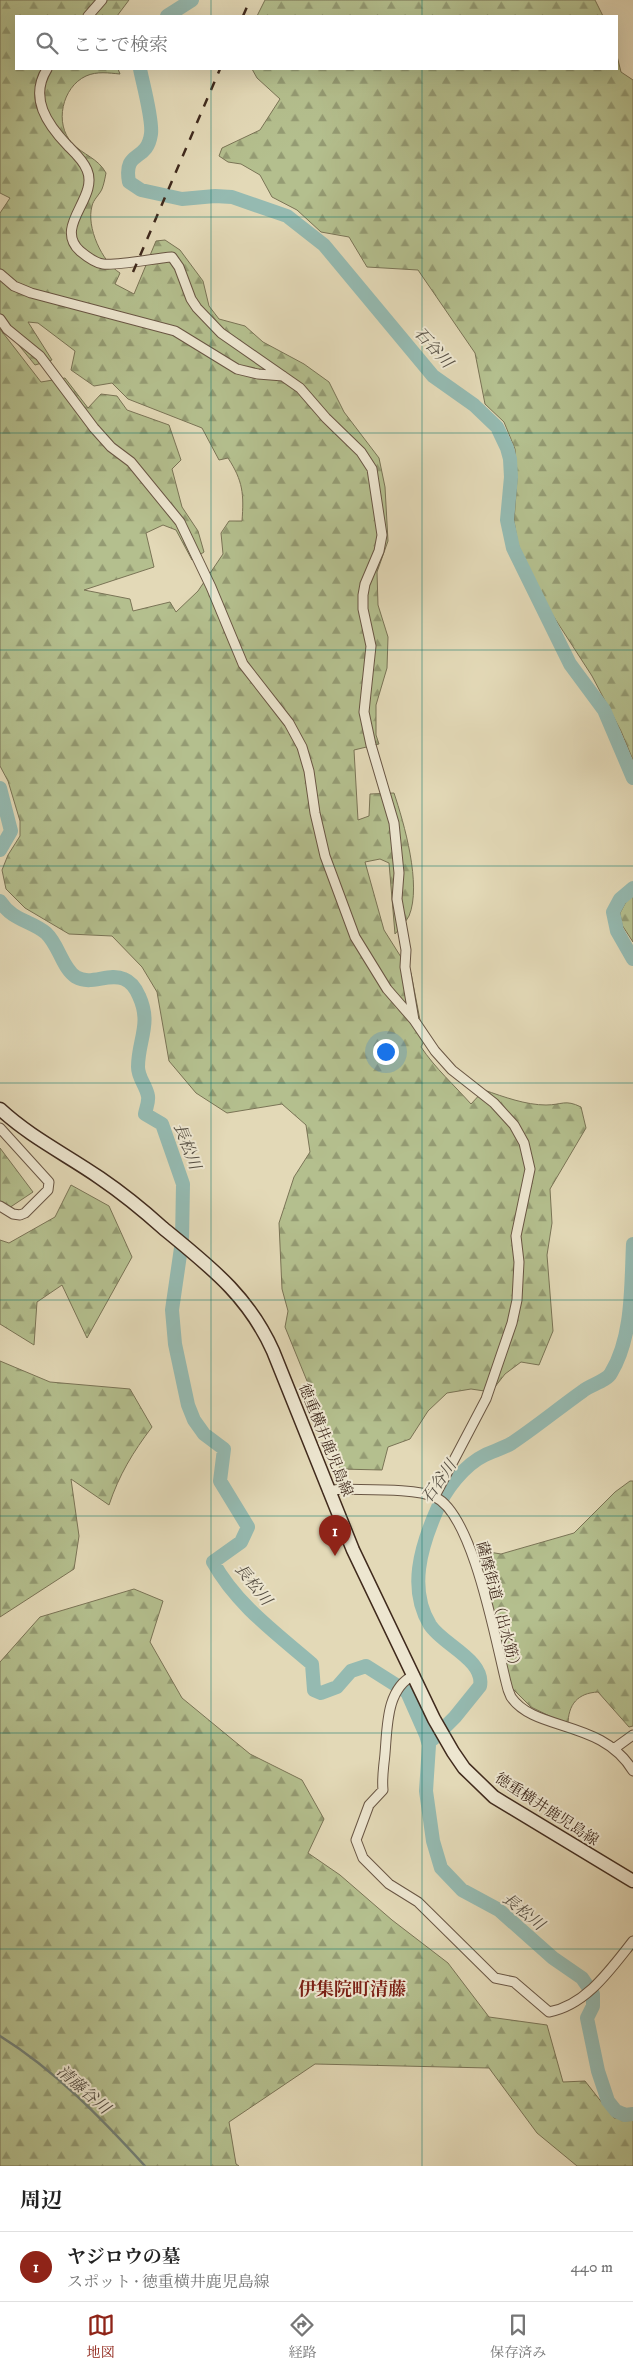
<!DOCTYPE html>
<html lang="ja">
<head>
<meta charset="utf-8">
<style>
	:root { --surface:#fff; --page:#f6f6f6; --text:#222; --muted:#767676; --line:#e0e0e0; --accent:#8f2418 }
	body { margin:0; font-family:"IM FELL DW Pica","Noto Serif JP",serif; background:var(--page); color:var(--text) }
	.you { position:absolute; left:385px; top:1051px; width:18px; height:18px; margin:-12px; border:4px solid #fff; border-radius:50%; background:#1a73e8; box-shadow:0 0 0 8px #1a73e833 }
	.badge { display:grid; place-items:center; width:32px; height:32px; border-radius:50%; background:var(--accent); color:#fff; font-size:16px; font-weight:700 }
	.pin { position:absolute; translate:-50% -41px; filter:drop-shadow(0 1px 2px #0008) }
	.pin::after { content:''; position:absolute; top:26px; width:18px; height:15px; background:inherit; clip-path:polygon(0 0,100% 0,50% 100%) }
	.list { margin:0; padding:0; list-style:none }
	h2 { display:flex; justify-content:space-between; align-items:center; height:65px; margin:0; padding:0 20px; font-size:21px }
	h2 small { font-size:16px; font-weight:400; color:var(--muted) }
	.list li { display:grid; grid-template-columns:32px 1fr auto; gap:15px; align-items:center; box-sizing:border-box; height:70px; padding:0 20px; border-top:1px solid var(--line) }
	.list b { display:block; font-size:19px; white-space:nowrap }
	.list p { margin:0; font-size:16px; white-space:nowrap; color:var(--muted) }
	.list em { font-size:16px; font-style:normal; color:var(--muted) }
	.icon { flex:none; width:28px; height:28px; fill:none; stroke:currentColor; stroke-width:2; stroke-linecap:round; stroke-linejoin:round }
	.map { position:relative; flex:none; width:633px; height:2166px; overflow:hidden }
	.search { position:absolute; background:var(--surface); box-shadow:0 5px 20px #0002; left:15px; right:15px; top:15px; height:55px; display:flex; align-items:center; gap:12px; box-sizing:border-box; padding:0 18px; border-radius:0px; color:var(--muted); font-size:19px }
	.sheet { height:135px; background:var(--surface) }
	nav { display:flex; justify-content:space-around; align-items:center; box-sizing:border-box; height:70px; border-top:1px solid var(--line); background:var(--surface); font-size:14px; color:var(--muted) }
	nav a { display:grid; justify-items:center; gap:2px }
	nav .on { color:var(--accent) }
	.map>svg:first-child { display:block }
	.forest { fill:url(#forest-firs); stroke:#7a7456 }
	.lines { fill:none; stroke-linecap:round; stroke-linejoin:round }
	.stream { stroke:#738076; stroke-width:2.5 }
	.river { stroke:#95bab1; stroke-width:14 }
	.minor-casing { stroke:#695644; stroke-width:11 }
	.secondary-casing { stroke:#402a1d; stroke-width:15 }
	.minor { stroke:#ede6d0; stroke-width:9 }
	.secondary { stroke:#ede6d0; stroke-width:12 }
	.rail { stroke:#402a1d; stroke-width:2.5; stroke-dasharray:9 9; stroke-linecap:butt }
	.grid { fill:none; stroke:#0f766e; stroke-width:1; stroke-opacity:0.55 }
	.labels { text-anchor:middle; stroke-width:4; stroke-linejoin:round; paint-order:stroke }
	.street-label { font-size:15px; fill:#402a1d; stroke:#ede6d0 }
	.water-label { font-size:16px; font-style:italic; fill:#554e42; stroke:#ede6d0 }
	.quarter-label { font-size:18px; font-weight:bold; fill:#7a1f14; stroke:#ede6d0 }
</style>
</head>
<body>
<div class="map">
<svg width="633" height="2166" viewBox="0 0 633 2166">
	<defs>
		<pattern id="forest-firs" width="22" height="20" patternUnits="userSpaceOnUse" patternTransform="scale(1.25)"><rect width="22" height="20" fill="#b4bf8e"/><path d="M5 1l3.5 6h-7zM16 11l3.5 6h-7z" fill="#949b73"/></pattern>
	</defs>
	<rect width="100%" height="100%" fill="#e3d9b7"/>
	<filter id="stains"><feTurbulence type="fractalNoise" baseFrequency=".004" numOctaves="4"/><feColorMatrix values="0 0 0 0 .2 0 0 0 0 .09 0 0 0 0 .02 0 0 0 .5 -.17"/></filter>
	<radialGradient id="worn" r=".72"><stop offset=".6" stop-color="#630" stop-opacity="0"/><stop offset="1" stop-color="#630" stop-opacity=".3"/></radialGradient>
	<path class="forest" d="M0,0H129L117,16H16V69H118L120,74C109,73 97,71 86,76C62,87 54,124 72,143C83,155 98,158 106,173C105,178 104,184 102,189C100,194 93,200 92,206C86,227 102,262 120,273L115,284L134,294L156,241L165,240L180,250L203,281L209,306L219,319L245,326L263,342L304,364L329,382L344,412L379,458L385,487L388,541L377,572L378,605L388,637L387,668L376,705V735L379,744L354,750L358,820L369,816L370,794L394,793C404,823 422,885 409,916C406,922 399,929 395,934L389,863L380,859L365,862L384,930L411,973L424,1041L421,1047C435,1068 454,1085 471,1104L484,1090C504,1097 526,1105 546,1105C562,1105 565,1099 581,1107L586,1128L550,1189L552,1223L547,1255L553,1331L539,1365L521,1362L505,1374L491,1392L471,1389L447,1393L428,1411L410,1439L388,1447L382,1470L340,1469L338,1457L285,1327L288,1311L282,1289L279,1223L294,1177L310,1152L306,1125L282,1104L227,1113L196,1093L169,1061L157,992L142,967L112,936L69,934L25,908L6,889L2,870L8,855L20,836V821L8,781L0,766V329L41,382L65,378L88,408L101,394L117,396L127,410L169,425L181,460L172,469L182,507L198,531L204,552L192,560L176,530L163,525L146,533L154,567L84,590L130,599L133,611L170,602L176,612L198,591L223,554L221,533L229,521H242C244,494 243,481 228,458L219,460L202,428L128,399L112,383L94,386L71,370L75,351L38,323L28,322L52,360L35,365L0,322V213L10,198L0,193Z
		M265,0H595L603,16H257Z
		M617,56L621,72L633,80V760L621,731L592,676L550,611L518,545L514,521L517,479L515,449L504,422L485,404L475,353L418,270L367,267L349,237L321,232L297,210L272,197L260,175L241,164L228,162L219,156L222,148L260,130L280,99L257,78L252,69H617Z
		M633,896V942L622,925L620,913L627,900Z
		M0,1148L33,1192L6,1210L0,1204Z
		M71,1185L109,1206L132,1257L87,1338L62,1285L37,1302L34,1345L0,1324V1240L9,1243L55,1217Z
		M0,1361L50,1382L130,1389L152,1427C133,1452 119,1475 109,1505L71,1479L79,1536L74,1569L0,1617Z
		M630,1481H633V1726L629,1727L598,1692C578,1693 568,1704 568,1725L531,1707L511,1687L477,1550L501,1554L574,1533L615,1492Z
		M134,1589L163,1601L150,1642L182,1698L250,1754L302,1780L324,1819L308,1853L340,1875L392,1920L448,1963L489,2017L547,2025L563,2082L585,2081L614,2118L633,2120V2166H577L537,2133L489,2068L315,2064L229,2122L236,2164L239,2166H0V1662L40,1617Z"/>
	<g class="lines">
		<path class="stream" d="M0,2036C55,2070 102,2119 145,2166"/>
		<path class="river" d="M167,16L192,0
			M140,69C143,84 153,120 151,134C147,163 123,149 129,182L141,190L182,199L215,196L232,197L287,216L324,245L433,376L474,405L497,427L507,448L510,459L511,477L507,520L513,548L570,664L604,710L633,778
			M0,788L11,831L0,850
			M633,888L620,899L613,912L617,931L633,959
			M0,901C13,921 30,920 46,933C59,945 62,968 76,977C91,986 109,972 124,979C132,982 136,989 139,996C152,1024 138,1040 138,1067C138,1078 146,1085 148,1096C149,1102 146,1108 145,1114L162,1124L183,1184L182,1241L172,1310L175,1344L188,1405L194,1420L204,1434L224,1449L220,1481L248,1527L241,1542L213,1562C236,1604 276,1633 312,1664L314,1690L321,1693L337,1687L351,1671L366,1666L407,1692L426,1735L429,1745L426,1791L433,1841L441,1868L462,1890L499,1910L553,1958L582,1978L593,1994V2006L587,2018L598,2071L608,2101L616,2111L625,2115L633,2114
			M433,1739L455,1717L480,1686C485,1660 443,1645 430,1625C408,1589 421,1547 436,1512C444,1491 464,1465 485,1455C493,1451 504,1448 512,1443C536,1427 559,1408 583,1391C590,1385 607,1381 611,1373C633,1337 631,1285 633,1244"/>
		<defs>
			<path id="minor" d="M88,16L102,0
				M47,69C29,98 47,124 68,146C75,153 83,160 87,170C99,198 53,226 80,251C86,256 95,263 103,264C118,266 155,258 172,257L179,267L191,299L197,308L221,333L300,388L326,418L361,452L372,469L382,535L379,551L365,584L363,595V609L371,646L364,712L371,745L394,823L399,873L397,899L406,950L405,967L414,1020
				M0,274L14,286L31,293L175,331L237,369L258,374L283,376
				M0,319L7,329L40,356L94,428L111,447L131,462L180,522L211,587L243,664L289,723L302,747L309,771L315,813L325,856L355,937L387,989L414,1020L435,1051L452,1070L494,1103L514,1125L524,1143L530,1169L516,1236L519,1262L517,1300L512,1323L486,1399L435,1496
				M0,1128L49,1182L48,1190L25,1213L20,1215L13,1214L0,1206
				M328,1491L341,1489C364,1490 416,1488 435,1497C473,1514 496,1643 506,1682C507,1687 509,1693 511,1697C535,1732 602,1719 633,1771
				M414,1675C383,1690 388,1735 384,1763C383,1773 382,1780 383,1790L369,1805L356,1840L363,1858L389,1884L418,1902L495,1978L514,1982L549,2012C586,2005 610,1970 633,1941
				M615,1748L633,1735"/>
			<path id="secondary" d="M0,1109C30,1137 67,1155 100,1178C122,1193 143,1210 163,1228C209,1266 248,1295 273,1351L353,1550L434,1719L453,1752L464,1768L494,1797L633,1881"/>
		</defs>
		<use href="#minor" class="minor-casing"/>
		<use href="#secondary" class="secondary-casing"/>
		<use href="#minor" class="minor"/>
		<use href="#secondary" class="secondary"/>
		<path class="rail" d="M243,16L250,0
			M133,272L220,69"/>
	</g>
	<path class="grid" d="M211,0V16M422,0V16M211,69V2166M422,69V2166M0,217H633M0,433H633M0,650H633M0,866H633M0,1083H633M0,1300H633M0,1516H633M0,1733H633M0,1949H633"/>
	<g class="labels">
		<g class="street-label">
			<text transform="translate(326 1440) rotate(68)" y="5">徳重横井鹿児島線</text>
			<text transform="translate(499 1607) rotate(75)" y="5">薩摩街道（出水筋）</text>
			<text transform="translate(547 1809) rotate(33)" y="5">徳重横井鹿児島線</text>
		</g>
		<g class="water-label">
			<text transform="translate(434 347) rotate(48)" y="6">石谷川</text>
			<text transform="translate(188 1146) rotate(69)" y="6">長松川</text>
			<text transform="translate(438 1481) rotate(-55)" y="6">石谷川</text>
			<text transform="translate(254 1584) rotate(51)" y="6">長松川</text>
			<text transform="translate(524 1911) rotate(39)" y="6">長松川</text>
			<text transform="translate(84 2089) rotate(41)" y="6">清藤谷川</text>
		</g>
		<g class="quarter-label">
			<text x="352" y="1995">伊集院町清藤</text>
		</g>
	</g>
	<rect width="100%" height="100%" filter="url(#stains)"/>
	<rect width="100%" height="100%" fill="url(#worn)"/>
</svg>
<div class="you"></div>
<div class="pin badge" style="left:335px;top:1556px">1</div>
<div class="search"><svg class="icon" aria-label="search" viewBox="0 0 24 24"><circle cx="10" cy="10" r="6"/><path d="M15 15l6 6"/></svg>ここで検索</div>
</div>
<section class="sheet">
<h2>周辺<small></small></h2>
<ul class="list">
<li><span class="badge">1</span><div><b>ヤジロウの墓</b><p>スポット · 徳重横井鹿児島線</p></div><em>440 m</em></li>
</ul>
</section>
<nav>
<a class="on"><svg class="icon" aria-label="map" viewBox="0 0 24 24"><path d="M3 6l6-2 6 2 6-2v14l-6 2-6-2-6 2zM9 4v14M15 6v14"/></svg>地図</a>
<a><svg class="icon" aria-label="directions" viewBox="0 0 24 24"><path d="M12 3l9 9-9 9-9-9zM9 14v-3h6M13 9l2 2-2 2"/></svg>経路</a>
<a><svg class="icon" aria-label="saved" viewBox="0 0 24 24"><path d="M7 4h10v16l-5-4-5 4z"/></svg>保存済み</a>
</nav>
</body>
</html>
